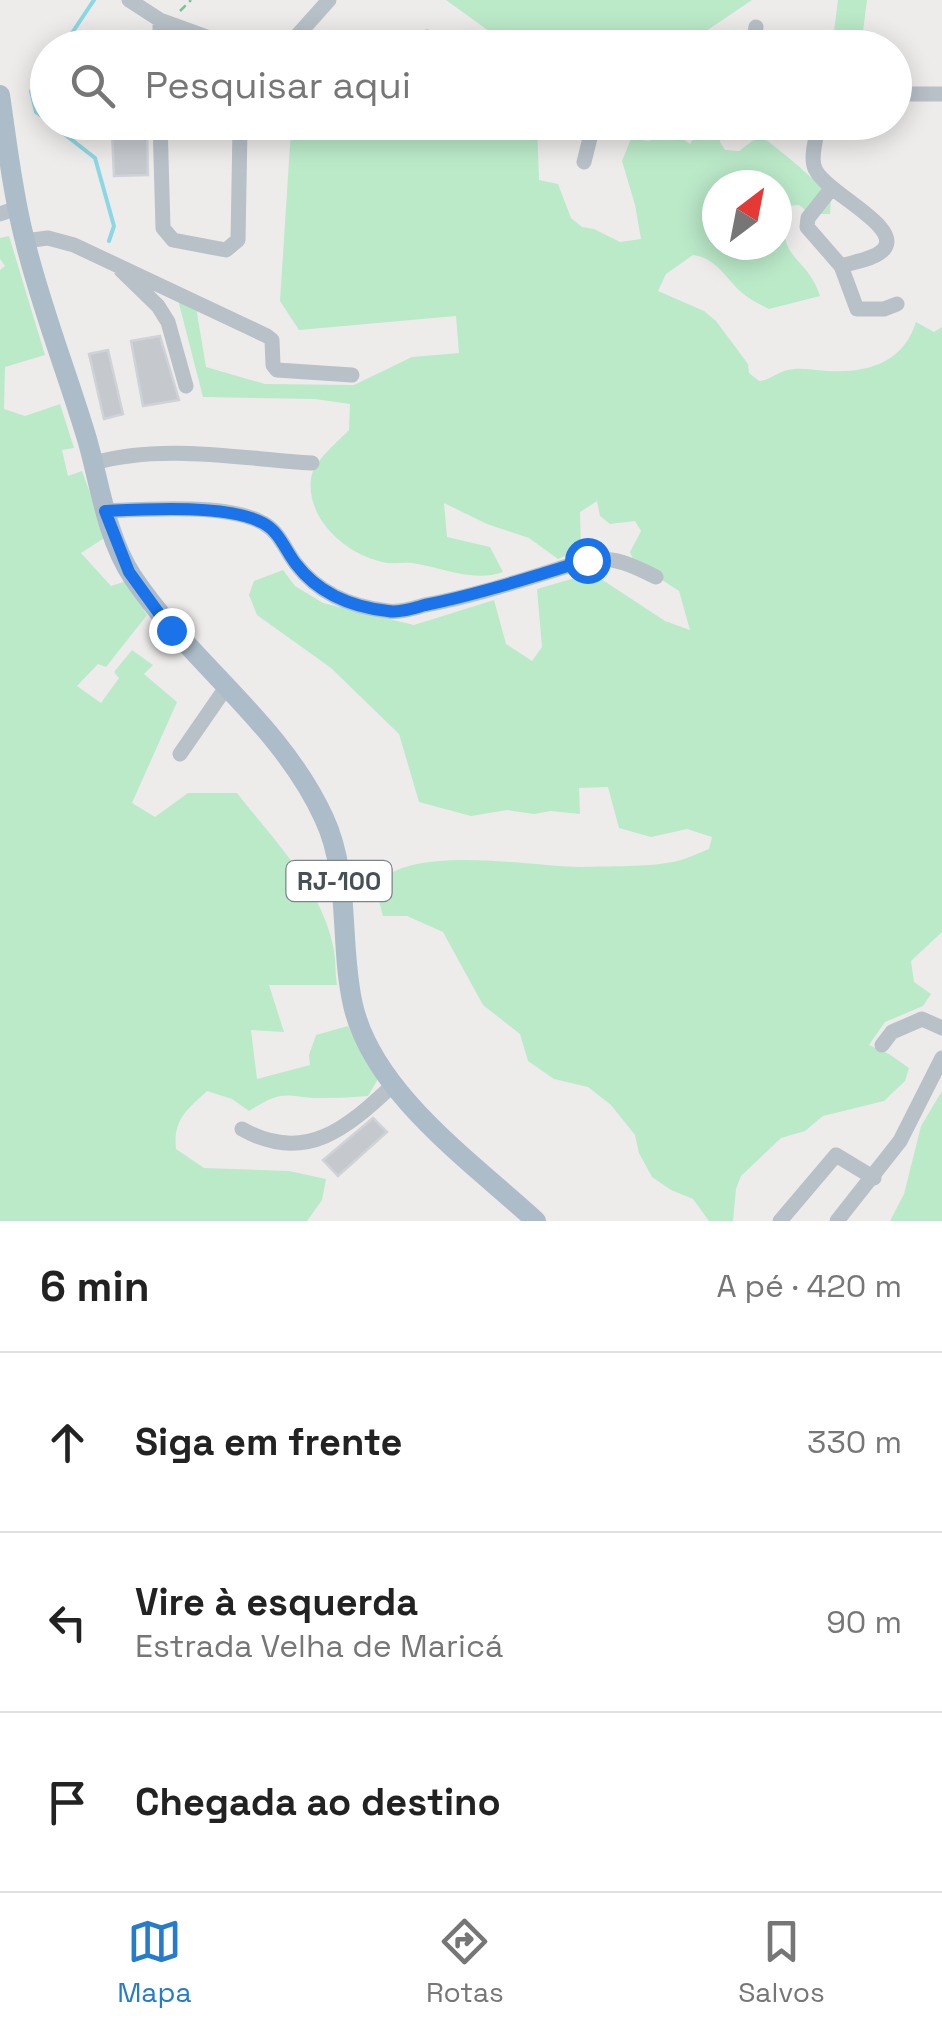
<!DOCTYPE html>
<html lang="pt">
<head>
<meta charset="utf-8">
<style>
	:root { --surface:#fff; --page:#f2f2f2; --text:#222; --muted:#767676; --line:#e0e0e0; --accent:#257ccd }
	body { margin:0; font-family:"Space Grotesk",sans-serif; background:var(--page); color:var(--text) }
	.compass { position:absolute; left:702px; top:170px; width:90px; height:90px; border-radius:50%; background:var(--surface); box-shadow:0 5px 25px #0003; rotate:32deg }
	.stop { position:absolute; width:30px; height:30px; margin:-22px; border:8px solid #1a73e8; border-radius:50%; background:#fff }
	.stop.end { background:#1a73e8; border-color:#fff; box-shadow:0 2px 10px #0008 }
	.list { margin:0; padding:0; list-style:none }
	h2 { display:flex; justify-content:space-between; align-items:center; height:130px; margin:0; padding:0 40px; font-size:42px }
	h2 small { font-size:32px; font-weight:400; color:var(--muted) }
	.list li { display:grid; grid-template-columns:65px 1fr auto; gap:30px; align-items:center; box-sizing:border-box; height:180px; padding:0 40px; border-top:2px solid var(--line) }
	.list b { display:block; font-size:38px; white-space:nowrap }
	.list p { margin:0; font-size:32px; white-space:nowrap; color:var(--muted) }
	.list em { font-size:32px; font-style:normal; color:var(--muted) }
	.icon { flex:none; width:55px; height:55px; fill:none; stroke:currentColor; stroke-width:2; stroke-linecap:round; stroke-linejoin:round }
	.map { position:relative; flex:none; width:942px; height:1221px; overflow:hidden }
	.search { position:absolute; background:var(--surface); box-shadow:0 5px 25px #0003; left:30px; right:30px; top:30px; height:110px; display:flex; align-items:center; gap:25px; box-sizing:border-box; padding:0 35px; border-radius:55px; color:var(--muted); font-size:38px }
	.sheet { height:670px; background:var(--surface) }
	nav { display:flex; justify-content:space-around; align-items:center; box-sizing:border-box; height:140px; border-top:2px solid var(--line); background:var(--surface); font-size:28px; color:var(--muted) }
	nav a { display:grid; justify-items:center; gap:5px }
	nav .on { color:var(--accent) }
	.map>svg:first-child { display:block }
	.green { fill:#bbeac9; fill-rule:evenodd }
	.lines { fill:none; stroke-linecap:round; stroke-linejoin:round }
	.stream { stroke:#8bd8e4; stroke-width:4 }
	.building { fill:#c5c9ce; stroke:#cfd2d7; stroke-width:2.5 }
	.path { stroke:#76c598; stroke-width:2.5; stroke-dasharray:8 5; stroke-linecap:butt }
	.minor { stroke:#b7c1c7; stroke-width:15 }
	.major { stroke:#acbdc9; stroke-width:20 }
	.route { stroke:#1a73e8; stroke-width:12 }
	.labels { text-anchor:middle; stroke-width:8; stroke-linejoin:round; paint-order:stroke }
	.shield { fill:#fff; stroke:#7d8489; stroke-width:2.5 }
	.shield-label { font-size:25px; font-weight:bold; fill:#455057 }
</style>
</head>
<body>
<div class="map">
<svg width="942" height="1221" viewBox="0 0 942 1221">
	<rect width="100%" height="100%" fill="#eeebeb"/>
	<path class="green" d="M446,0H752L684,46L493,34Z
		M838,0H867L861,47H832Z
		M308,122L537,123L539,180L558,184L571,218L582,227L594,229L620,242L641,239L635,205L622,161L631,139L650,141L645,123H676L679,136L690,144L703,123L722,122L720,142L725,150L739,151L755,139H765C788,157 812,176 831,198L830,214H810L799,205L786,206C776,263 806,253 820,296L769,309C759,304 749,299 740,291C724,276 716,258 693,255L666,274L658,291L704,311L716,321L748,364L749,373L759,381C771,380 777,372 788,370C799,367 816,370 828,371C868,373 903,363 916,322L934,332L942,327V932L911,961L914,982L931,994L923,1006L885,1022L869,1045L889,1054L909,1068L905,1081L884,1101L823,1116L805,1131L781,1138L741,1176L736,1189L733,1221H709L693,1199L671,1190L652,1177L639,1153L635,1135L611,1105L588,1087L554,1079L528,1061L520,1034L483,1005L443,932L407,916H383L375,886C409,842 531,867 582,867C608,866 648,867 673,862C685,860 698,853 709,849L712,837L687,829L651,837L619,828L608,787L579,788L580,814L551,811L534,814L507,810L471,816L419,802L399,734L331,668L257,615L249,595L254,581L283,570L295,586L323,603L414,625L494,600L506,644L532,661L542,647L537,589L592,573L665,621L690,630L679,591L634,562L630,552L641,531L635,521L610,524L600,516L597,501L580,512L581,549L558,559L529,538L487,524L444,503L447,537L490,547L503,572C473,583 441,567 412,563C404,562 396,564 388,563C349,557 306,521 311,479C313,461 337,443 349,430L350,404L315,399L203,397L177,296L196,307L206,367L265,384L354,385L412,357L459,353L456,316L299,330L280,301L291,130ZM717,185H777V245H717Z
		M9,236L45,355L5,367L4,409L25,416L60,404L74,448L62,450L68,476L82,471L106,537L81,553L111,586L126,581L147,615L106,667L98,664L77,686L101,703L119,678L114,672L132,650L153,665L144,674L177,702L132,803L155,817L188,793H237C272,838 321,887 333,946C336,958 335,972 337,985H269L284,1032L251,1030L257,1079L310,1065L309,1055L316,1035L348,1026L378,1079L368,1096C354,1097 340,1098 326,1098C286,1099 288,1086 249,1111L232,1099L207,1091C187,1110 173,1119 176,1149L204,1168L289,1171L326,1179L322,1200L307,1221H0V270L5,266L0,259V238Z
		M942,1091V1221H890L904,1194L921,1126Z"/>
	<g class="lines">
		<path class="stream" d="M62,48L94,0
			M48,66L31,91L36,112L48,121
			M49,122L95,158L114,226L109,241"/>
	</g>
	<path class="building" d="M147,132L148,175L114,176L112,133Z
		M160,336L179,400L143,406L131,341Z
		M108,350L123,414L104,419L89,354Z
		M373,1118L387,1132L338,1176L323,1160Z"/>
	<g class="lines">
		<path class="path" d="M180,11L191,0"/>
		<path class="minor" d="M129,0L160,20L237,48
			M160,48V20
			M286,48L329,0
			M368,48L427,37L477,48
			M752,48L756,27
			M894,100L909,94H942
			M160,122L163,228L173,240L226,250L238,240L240,129L236,122
			M813,125L835,130L857,122
			M818,128C816,139 811,154 814,166C820,191 903,225 884,249C876,259 853,262 841,266
			M584,162L594,122
			M831,189L808,218L807,227L841,266L857,309H884L897,304
			M0,214L17,208
			M24,241L48,238L74,245L267,336L272,340L273,365L277,370L352,375
			M121,270L158,306L168,322L186,386
			M94,463C163,443 242,459 312,463
			M105,511C146,509 228,503 263,523C280,532 285,550 296,564C318,593 352,607 388,611C400,613 414,608 425,605C480,595 534,576 587,560C614,556 632,565 656,577
			M180,754L227,686
			M882,1045L892,1032L922,1019L942,1028
			M242,1129C306,1165 348,1127 393,1085
			M780,1221L836,1155L874,1178
			M837,1221L900,1141L942,1058"/>
		<path class="major" d="M0,95C7,142 12,190 24,237C40,305 67,372 87,439C100,484 106,536 132,576C189,662 280,722 324,818C351,876 339,944 353,1005C373,1093 472,1162 536,1221"/>
	</g>
	<g class="lines">
		<path class="route" d="M171,630L129,572L105,511C145,509 228,504 263,523C280,532 285,550 296,564C318,593 352,607 388,611C400,613 414,608 425,605C480,594 534,576 587,560"/>
	</g>
	<g class="labels">
		<rect class="shield" x="286.5" y="861" width="105" height="40" rx="8"/>
		<g class="shield-label">
			<text x="339" y="890">RJ-100</text>
		</g>
	</g>
</svg>
<svg class="compass" viewBox="-18 -18 36 36"><path d="M0-13l5 13h-10z" fill="#e53935"/><path d="M0 13l5-13h-10z" fill="#767676"/></svg>
<div class="stop" style="left:587px;top:560px"></div>
<div class="stop end" style="left:171px;top:630px"></div>
<div class="search"><svg class="icon" aria-label="search" viewBox="0 0 24 24"><circle cx="10" cy="10" r="6"/><path d="M15 15l6 6"/></svg>Pesquisar aqui</div>
</div>
<section class="sheet">
<h2>6 min<small>A pé · 420 m</small></h2>
<ul class="list">
<li><svg class="icon" aria-label="ahead" viewBox="0 0 24 24"><path d="M12 20V5M6 11l6-6 6 6"/></svg><div><b>Siga em frente</b></div><em>330 m</em></li>
<li><svg class="icon" aria-label="left" viewBox="0 0 24 24"><path d="M17 20v-9H6M10 6l-5 5 5 5"/></svg><div><b>Vire à esquerda</b><p>Estrada Velha de Maricá</p></div><em>90 m</em></li>
<li><svg class="icon" aria-label="arrive" viewBox="0 0 24 24"><path d="M6 21V4h12l-3 4 3 4H6"/></svg><div><b>Chegada ao destino</b></div></li>
</ul>
</section>
<nav>
<a class="on"><svg class="icon" aria-label="map" viewBox="0 0 24 24"><path d="M3 6l6-2 6 2 6-2v14l-6 2-6-2-6 2zM9 4v14M15 6v14"/></svg>Mapa</a>
<a><svg class="icon" aria-label="directions" viewBox="0 0 24 24"><path d="M12 3l9 9-9 9-9-9zM9 14v-3h6M13 9l2 2-2 2"/></svg>Rotas</a>
<a><svg class="icon" aria-label="saved" viewBox="0 0 24 24"><path d="M7 4h10v16l-5-4-5 4z"/></svg>Salvos</a>
</nav>
</body>
</html>
